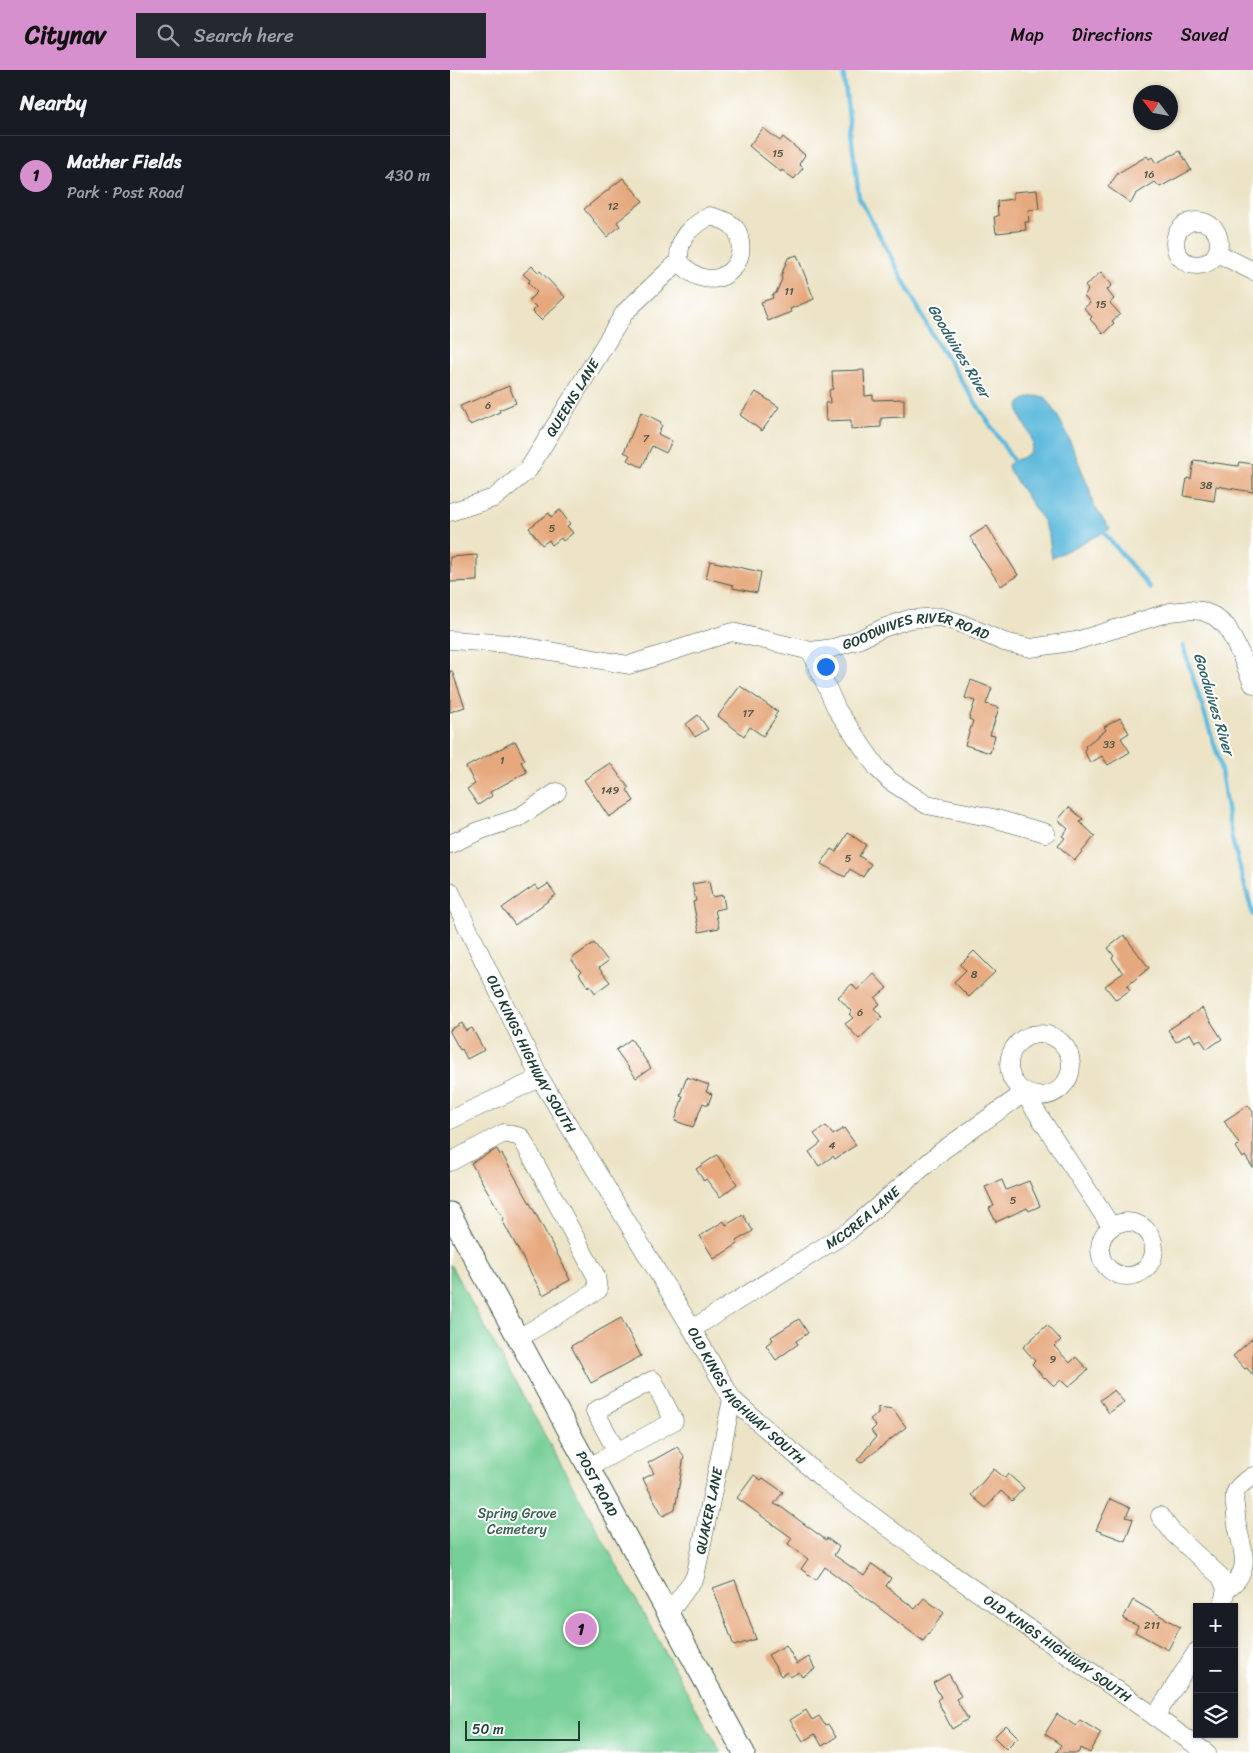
<!DOCTYPE html>
<html lang="en">
<head>
<meta charset="utf-8">
<style>
	:root { --surface:#171b24; --page:#242831; --text:#f1f3f6; --muted:#9ea1a6; --line:#363941; --accent:#d690ce }
	body { margin:0; font-family:Sriracha,sans-serif; background:var(--page); color:var(--text) }
	.controls { position:absolute; right:15px; bottom:15px; display:grid; overflow:hidden; border-radius:0px; box-shadow:0 1px 4px #0004 }
	.controls button { width:45px; height:45px; display:grid; place-items:center; padding:0; border:0; border-bottom:1px solid var(--line); background:var(--surface); color:var(--text); font:25px sans-serif }
	.compass { position:absolute; left:683px; top:15px; width:45px; height:45px; border-radius:50%; background:var(--surface); box-shadow:0 1px 4px #0004; rotate:302deg }
	.scale { position:absolute; left:15px; bottom:12px; width:115px; box-sizing:border-box; padding-left:5px; border:2px solid #1f3d34; border-top:0; font-size:14px; line-height:18px; white-space:nowrap; color:#1f3d34; -webkit-text-stroke:4px #fff; paint-order:stroke }
	.you { position:absolute; left:375px; top:596px; width:18px; height:18px; margin:-12px; border:4px solid #fff; border-radius:50%; background:#1a73e8; box-shadow:0 0 0 8px #1a73e833 }
	.badge { display:grid; place-items:center; width:32px; height:32px; border-radius:50%; background:var(--accent); color:#111; font-size:16px; font-weight:700 }
	.pin { position:absolute; translate:-50% -50%; border:2px solid #fff; box-shadow:0 1px 5px #0006 }
	.list { margin:0; padding:0; list-style:none }
	h2 { display:flex; justify-content:space-between; align-items:center; height:65px; margin:0; padding:0 20px; font-size:21px }
	h2 small { font-size:16px; font-weight:400; color:var(--muted) }
	.list li { display:grid; grid-template-columns:32px 1fr auto; gap:15px; align-items:center; box-sizing:border-box; height:80px; padding:0 20px; border-top:1px solid var(--line) }
	.list b { display:block; font-size:19px; white-space:nowrap }
	.list p { margin:0; font-size:16px; white-space:nowrap; color:var(--muted) }
	.list em { font-size:16px; font-style:normal; color:var(--muted) }
	.icon { flex:none; width:28px; height:28px; fill:none; stroke:currentColor; stroke-width:2; stroke-linecap:round; stroke-linejoin:round }
	.map { position:relative; flex:none; width:803px; height:1683px; overflow:hidden }
	header { display:flex; align-items:center; gap:30px; box-sizing:border-box; height:70px; padding:0 25px; background:var(--accent); color:#111 }
	header strong { font-size:24px }
	nav { display:flex; gap:28px; margin-inline-start:auto; font-size:18px }
	.search { width:350px; height:45px; background:var(--page); display:flex; align-items:center; gap:12px; box-sizing:border-box; padding:0 18px; border-radius:0px; color:var(--muted); font-size:19px }
	main { display:flex }
	aside { flex:1; background:var(--surface) }
	.map>svg:first-child { display:block }
	.green { fill:#76cf96; stroke:#4a8665 }
	.water { fill:#5fbadd; stroke:#3f7c88 }
	.lines { fill:none; stroke-linecap:round; stroke-linejoin:round }
	.stream { stroke:#5fbadd; stroke-width:4.5 }
	.building { fill:#e6a97e }
	.minor-casing { stroke:#3e564a; stroke-width:19 }
	.major-casing { stroke:#3e564a; stroke-width:23 }
	.minor { stroke:#fff; stroke-width:18 }
	.major { stroke:#fff; stroke-width:21 }
	.labels { text-anchor:middle; stroke-width:4; stroke-linejoin:round; paint-order:stroke }
	.number-label { font-size:11px; fill:#515846 }
	.street-label { font-size:14px; fill:#1f3d34; stroke:#fff }
	.park-label { font-size:14px; fill:#35624c; stroke:#fff }
	.water-label { font-size:15px; font-style:italic; fill:#326267; stroke:#fff }
</style>
</head>
<body>
<header>
<strong>Citynav</strong>
<div class="search"><svg class="icon" aria-label="search" viewBox="0 0 24 24"><circle cx="10" cy="10" r="6"/><path d="M15 15l6 6"/></svg>Search here</div>
<nav><a>Map</a><a>Directions</a><a>Saved</a></nav>
</header>
<main>
<aside>
<h2>Nearby<small></small></h2>
<ul class="list">
<li><span class="badge">1</span><div><b>Mather Fields</b><p>Park · Post Road</p></div><em>430 m</em></li>
</ul>
</aside>
<div class="map">
<svg width="803" height="1683" viewBox="0 0 803 1683">
	<rect width="100%" height="100%" fill="#fff"/>
	<filter id="ink" filterUnits="userSpaceOnUse"><feTurbulence type="fractalNoise" baseFrequency=".02" numOctaves="2"/><feDisplacementMap in="SourceGraphic" scale="10" xChannelSelector="R" yChannelSelector="G"/><feConvolveMatrix kernelMatrix="1 2 1 2 8 2 1 2 1" color-interpolation-filters="sRGB"/></filter>
	<filter id="wash" filterUnits="userSpaceOnUse"><feTurbulence type="fractalNoise" baseFrequency=".0096" numOctaves="4" result="noise"/><feDisplacementMap in="SourceGraphic" scale="20" xChannelSelector="R" yChannelSelector="G"/><feGaussianBlur stdDeviation="1.12" result="paint"/><feColorMatrix in="noise" values="0 0 0 0 0 0 0 0 0 0 0 0 0 0 0 0 0 1.4 0 .05"/><feComposite in="paint" operator="in"/></filter>
	<g filter="url(#wash)">
		<rect width="100%" height="100%" fill="#ede4c7"/>
		<path class="green" d="M0,1194L271,1683H0Z"/>
		<path class="water" d="M585,326L595,327C616,354 626,388 639,418C641,424 641,431 644,436C649,444 655,451 660,459L602,488L599,466L593,451L559,400L558,395C564,390 575,387 579,383C593,368 560,347 571,332C574,329 580,327 585,326Z"/>
		<g class="lines">
			<path class="stream" d="M393,0L409,127L484,268L566,395
				M650,458L700,518
				M733,576L769,689L782,769L803,845"/>
		</g>
		<g id="blocks">
			<path class="building" d="M313,58L330,71L333,67L355,85L349,94L353,98L344,109L332,100L331,102L299,76Z
				M730,81L741,100L710,117L705,112L686,124L681,133L658,117L668,103L697,86L699,89L702,87L706,93Z
				M173,108L193,131L167,152L170,156L157,167L134,139Z
				M587,120L589,139L578,140L579,152H575L576,160L546,163L544,147L548,146L547,131L563,129V122Z
				M347,185L364,229L340,239L341,242L318,251L311,232L323,228L322,225L326,223L332,209L331,206L338,188Z
				M82,196L88,202L90,201L115,227L91,250L82,241L86,237L79,230L87,222L78,213L80,210L73,204Z
				M651,202L662,215L657,220L664,229L660,233L670,244L662,251L664,253L653,264L640,249L642,247L634,238L640,233L634,226L638,220L635,216Z
				M414,300L415,326L423,325V330L454,329V347L431,348V357L401,359V350L376,351L375,333H380L379,320L383,319L382,301Z
				M59,316L66,333L49,340L50,342L20,355L18,353L10,336Z
				M306,322L329,337L312,361L290,345Z
				M191,342L211,352L210,354L212,355L208,364L222,371L216,383L202,376L192,397L177,390L180,385L174,382Z
				M744,390L788,396L789,392L803,394V422L766,416L764,431L734,426L737,408L741,409Z
				M110,440L120,454L117,456L123,463L113,471L111,468L102,475L99,470L92,475L79,458L99,443L101,447Z
				M537,456L568,505L551,516L529,484L530,483L520,467Z
				M27,485V511L0,512V487Z
				M260,491L311,502L307,523L283,518V515L256,508Z
				M0,601H2L15,637L0,642Z
				M521,610L542,618L536,634L549,638L540,665L545,666L540,683L515,675L523,651L519,649L525,631L515,628Z
				M290,616L328,642L324,646L326,647L313,666L300,657L294,666L268,646Z
				M248,645L258,659L245,667L236,654Z
				M670,648L679,663L671,668L680,682L658,695L652,686L640,693L634,680L636,678L635,676L656,660L654,657Z
				M65,671L75,690L71,692L77,702L40,722L42,726L28,735L17,719L25,714L16,697Z
				M160,693L179,718L177,720L184,731L159,747L134,710Z
				M619,737L633,749L630,752L645,766L625,790L608,776L615,768L612,766L618,759L608,750Z
				M398,763L416,775L409,786L421,794L413,807L400,799L395,807L371,794L381,779L386,782Z
				M259,811L262,827L273,825L275,838L265,840L269,858L249,862L243,832L246,831L242,814Z
				M98,814L106,825L65,855L52,838L85,815L89,820Z
				M674,865L699,898L677,916L680,920L666,930L655,916L673,903L662,888L664,886L658,878Z
				M144,873L158,891L149,898L160,912L145,923L140,915L138,917L129,904L131,902L121,889Z
				M524,881L545,902L519,927L504,912L516,900L510,895Z
				M424,904L437,918L425,928L430,934L424,938L432,947L409,969L395,954L403,948L399,944L402,942L388,927L402,914L407,920Z
				M752,938L772,969L757,979L750,969L745,972L740,963L726,972L718,960Z
				M12,953L16,961L22,958L34,980L17,989L12,979L10,980L0,962V960Z
				M181,969L201,998L186,1008L166,980Z
				M237,1007L259,1015L256,1022L262,1024L258,1035L253,1033L243,1057L225,1051L233,1026L230,1025Z
				M798,1035L803,1042V1098L795,1086L793,1088L786,1077L789,1074L774,1051Z
				M376,1056L383,1065L394,1058L406,1075L385,1089L383,1086L369,1096L359,1082L371,1073L364,1064Z
				M47,1079L50,1085L52,1084L81,1135L118,1204H117L120,1210L93,1225L52,1150L54,1149L21,1093Z
				M267,1085L287,1114L270,1127L256,1109L254,1111L246,1099Z
				M552,1110L556,1120L579,1111L590,1136L579,1141L577,1138L546,1152L539,1138L544,1136L535,1117Z
				M293,1145L303,1161L286,1171L288,1174L264,1189L250,1166L274,1151L276,1155Z
				M171,1248L191,1286L141,1313L121,1276Z
				M349,1249L358,1263L346,1271L348,1274L326,1290L316,1275L323,1270L321,1267Z
				M597,1255L611,1270L604,1276L620,1293L626,1287L638,1300L618,1317L611,1310L604,1316L595,1307L594,1308L582,1294L585,1291L573,1277Z
				M803,1268V1305L797,1298L795,1299L783,1286Z
				M664,1320L674,1332L659,1343L650,1330Z
				M428,1337L443,1339L456,1357L411,1393L407,1390L426,1367L421,1361L426,1356L420,1349L428,1343Z
				M227,1377L234,1386L225,1440L213,1446L193,1409L204,1403L198,1393Z
				M544,1399L555,1408L558,1404L574,1418L562,1431L551,1421L536,1438L521,1425Z
				M304,1405L311,1410L313,1408L333,1422L324,1434L331,1437L376,1470L377,1468L389,1477L384,1485L414,1506L422,1494L441,1508L436,1516L465,1539L474,1528L494,1543L473,1571L375,1497L366,1510L351,1499L358,1489L338,1474L342,1468L287,1428Z
				M660,1429L680,1438L676,1447L683,1449L675,1471L646,1460Z
				M285,1510L306,1569L284,1576L263,1518Z
				M683,1530L730,1557L718,1580L685,1562L688,1556L673,1549Z
				M336,1575L347,1594L359,1587L365,1599L352,1607L349,1602L340,1607L337,1602L331,1606L318,1585Z
				M499,1604L511,1626L506,1629L518,1649L502,1659L487,1630L491,1627L483,1613Z
				M356,1640L362,1650L369,1646L375,1655L378,1654L386,1667L372,1676L365,1664L353,1671L340,1650Z
				M607,1644L626,1656L630,1650L651,1663L640,1683L631,1678L628,1683H606L611,1675L595,1664Z
				M556,1655L568,1667L556,1679L544,1667Z"/>
		</g>
	</g>
	<g filter="url(#ink)">
		<use href="#blocks" fill-opacity="0" stroke="#3e564a" stroke-width="1"/>
		<g class="lines">
			<defs>
				<g id="minor">
					<circle cx="747" cy="173" r="22"/>
					<path d="M767,183L803,201"/>
					<path id="s1" d="M0,442L44,428L78,400L175,242L229,191C228,166 240,157 260,146C270,149 281,151 287,161C289,163 289,168 290,172C294,195 273,215 250,207C241,204 234,197 229,191"/>
					<path id="s2" d="M0,570L60,574L179,595L282,562L361,581L383,578L408,570L433,558L459,549L491,547L510,553L554,572L581,578L626,571L720,542L740,540L752,541L764,546L777,557L791,585L803,614"/>
					<path d="M361,581L387,640L428,699L440,711L477,735L543,748L596,763"/>
					<path d="M0,774L31,760L68,748L107,722"/>
					<path id="s3" d="M0,821L90,1008L242,1259L282,1329L373,1409L486,1493L757,1683"/>
					<circle cx="590" cy="995" r="31"/>
					<path d="M0,1050L90,1008"/>
					<path d="M0,1092L54,1063L71,1067L146,1206L148,1220L69,1268"/>
					<circle cx="677" cy="1179" r="27"/>
					<path id="s4" d="M242,1259L399,1161L493,1080L574,1023L661,1156"/>
					<path d="M139,1397L224,1351L203,1310L145,1341L167,1382"/>
					<path d="M710,1446L724,1464L771,1507L776,1519L772,1537"/>
					<path d="M776,1519C803,1502 793,1482 787,1455C786,1449 786,1443 785,1436C784,1430 784,1423 788,1418C791,1413 798,1410 803,1406"/>
					<path id="s5" d="M219,1543L245,1507L282,1329"/>
					<path d="M705,1647L747,1581"/>
				</g>
				<g id="major">
					<path id="s6" d="M0,1143L294,1683"/>
				</g>
			</defs>
			<use href="#minor" class="minor-casing"/>
			<use href="#major" class="major-casing"/>
			<use href="#minor" class="minor"/>
			<use href="#major" class="major"/>
		</g>
	</g>
	<g class="labels">
		<g class="number-label">
			<text x="328" y="87">15</text>
			<text x="699" y="108">16</text>
			<text x="163" y="140">12</text>
			<text x="339" y="225">11</text>
			<text x="651" y="238">15</text>
			<text x="38" y="339">6</text>
			<text x="196" y="372">7</text>
			<text x="756" y="419">38</text>
			<text x="102" y="462">5</text>
			<text x="298" y="647">17</text>
			<text x="659" y="678">33</text>
			<text x="52" y="694">1</text>
			<text x="160" y="724">149</text>
			<text x="398" y="792">5</text>
			<text x="524" y="908">8</text>
			<text x="410" y="946">6</text>
			<text x="382" y="1079">4</text>
			<text x="563" y="1134">5</text>
			<text x="603" y="1293">9</text>
			<text x="702" y="1559">211</text>
		</g>
		<g class="street-label">
			<text dy="5" stroke="none"><textPath href="#s1" startOffset="175">QUEENS LANE</textPath></text>
			<text dy="5" stroke="none"><textPath href="#s2" startOffset="480">GOODWIVES RIVER ROAD</textPath></text>
			<text dy="5" stroke="none"><textPath href="#s3" startOffset="182">OLD KINGS HIGHWAY SOUTH</textPath></text>
			<text dy="5" stroke="none"><textPath href="#s4" startOffset="204">MCCREA LANE</textPath></text>
			<text dy="5" stroke="none"><textPath href="#s3" startOffset="588">OLD KINGS HIGHWAY SOUTH</textPath></text>
			<text dy="5" stroke="none"><textPath href="#s6" startOffset="308">POST ROAD</textPath></text>
			<text dy="5" stroke="none"><textPath href="#s5" startOffset="112">QUAKER LANE</textPath></text>
			<text dy="5" stroke="none"><textPath href="#s3" startOffset="992">OLD KINGS HIGHWAY SOUTH</textPath></text>
		</g>
		<g class="park-label">
			<text x="67" y="1448">Spring Grove<tspan x="67" dy="16">Cemetery</tspan></text>
		</g>
		<g class="water-label">
			<text transform="translate(509 281) rotate(59)" y="5">Goodwives River</text>
			<text transform="translate(764 634) rotate(73)" y="5">Goodwives River</text>
		</g>
	</g>
</svg>
<div class="controls">
<button>+</button>
<button>−</button>
<button><svg class="icon" aria-label="layers" viewBox="0 0 24 24"><path d="M12 4l9 5-9 5-9-5zM3 14l9 5 9-5"/></svg></button>
</div>
<svg class="compass" viewBox="-18 -18 36 36"><path d="M0-13l5 13h-10z" fill="#e53935"/><path d="M0 13l5-13h-10z" fill="#9ea1a6"/></svg>
<div class="scale">50 m</div>
<div class="you"></div>
<div class="pin badge" style="left:131px;top:1559px">1</div>
</div>
</main>
</body>
</html>
